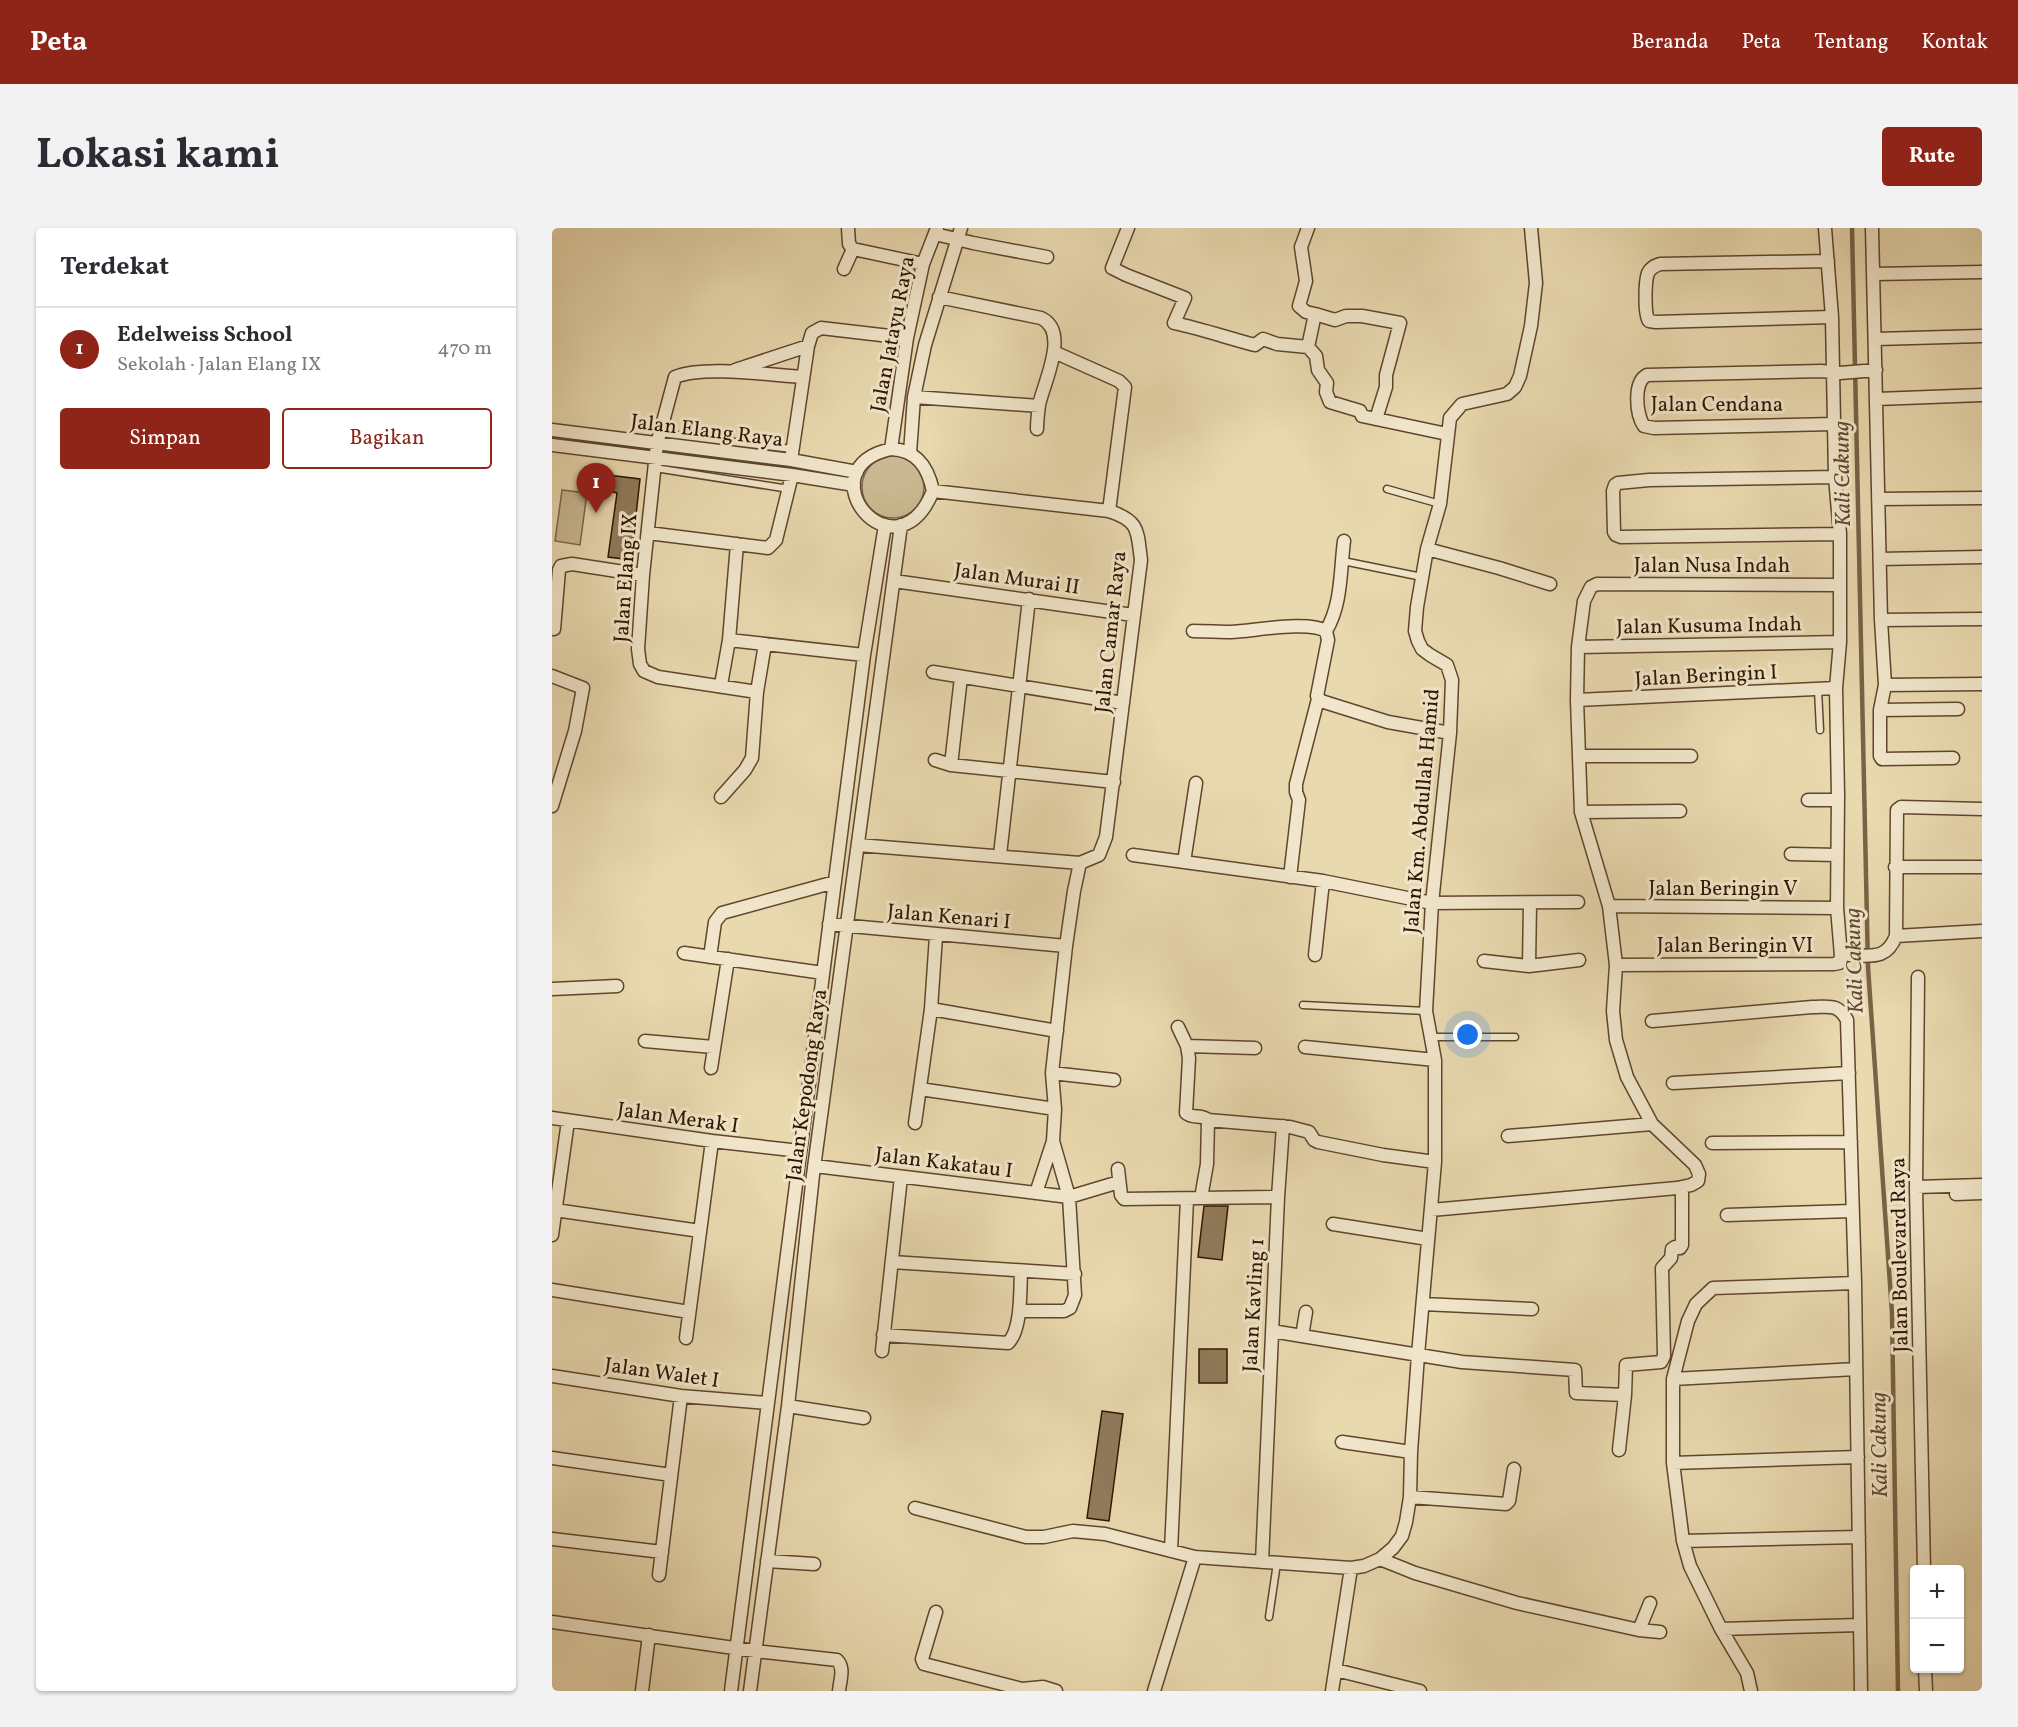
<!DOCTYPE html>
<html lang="id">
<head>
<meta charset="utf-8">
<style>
	:root { --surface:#fff; --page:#f2f2f3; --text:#2b2b33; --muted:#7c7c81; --line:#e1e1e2; --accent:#8f2418 }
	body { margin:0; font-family:Vollkorn,serif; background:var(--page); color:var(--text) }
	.controls { position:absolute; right:18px; bottom:18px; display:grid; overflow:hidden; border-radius:6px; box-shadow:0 2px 4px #0004 }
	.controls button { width:54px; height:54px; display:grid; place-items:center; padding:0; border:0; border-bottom:2px solid var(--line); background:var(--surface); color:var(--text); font:30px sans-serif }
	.you { position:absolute; left:916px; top:807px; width:21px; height:21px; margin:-15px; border:4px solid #fff; border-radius:50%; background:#1a73e8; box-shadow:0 0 0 9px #1a73e833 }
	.badge { display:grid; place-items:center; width:39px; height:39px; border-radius:50%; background:var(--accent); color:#fff; font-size:20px; font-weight:700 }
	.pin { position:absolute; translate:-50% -50px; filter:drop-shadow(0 2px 3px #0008) }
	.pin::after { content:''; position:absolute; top:32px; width:21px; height:18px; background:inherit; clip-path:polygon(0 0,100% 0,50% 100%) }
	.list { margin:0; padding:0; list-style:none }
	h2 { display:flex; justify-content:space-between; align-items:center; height:78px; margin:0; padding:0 24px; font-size:26px }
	h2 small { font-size:20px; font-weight:400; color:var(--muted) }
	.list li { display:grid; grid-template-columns:39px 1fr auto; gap:18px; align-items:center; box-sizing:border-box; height:84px; padding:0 24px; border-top:2px solid var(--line) }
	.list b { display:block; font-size:22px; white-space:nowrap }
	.list p { margin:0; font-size:20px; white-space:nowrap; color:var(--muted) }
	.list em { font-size:20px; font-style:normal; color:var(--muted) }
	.actions { display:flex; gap:12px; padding:18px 24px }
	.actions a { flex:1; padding:14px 0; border:2px solid var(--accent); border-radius:6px; text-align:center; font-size:21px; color:var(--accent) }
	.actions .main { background:var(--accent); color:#fff }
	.map { position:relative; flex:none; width:1430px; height:1463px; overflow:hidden; border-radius:6px }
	header { display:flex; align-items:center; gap:36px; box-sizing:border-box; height:84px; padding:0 30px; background:var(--accent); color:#fff }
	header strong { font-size:28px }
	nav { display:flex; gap:33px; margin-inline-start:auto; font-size:21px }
	.intro { display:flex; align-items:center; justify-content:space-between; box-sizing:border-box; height:144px; padding:0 36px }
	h1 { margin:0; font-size:42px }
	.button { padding:15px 27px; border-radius:6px; background:var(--accent); color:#fff; font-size:21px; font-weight:700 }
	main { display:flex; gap:36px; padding:0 36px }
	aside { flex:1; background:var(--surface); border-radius:6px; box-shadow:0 2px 4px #0004 }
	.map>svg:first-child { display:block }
	.green { fill:#c9b891; stroke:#7c6649; stroke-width:1.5 }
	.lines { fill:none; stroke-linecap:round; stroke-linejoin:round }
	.stream { stroke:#796246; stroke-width:4.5 }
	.building { fill:#907b5b; stroke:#2f1501; stroke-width:1.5 }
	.service-casing { stroke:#5e462c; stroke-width:9 }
	.minor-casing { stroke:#5e462c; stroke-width:15 }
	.service { stroke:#f1e6cb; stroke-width:6 }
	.minor { stroke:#f1e6cb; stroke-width:12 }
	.labels { text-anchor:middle; stroke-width:6; stroke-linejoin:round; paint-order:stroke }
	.street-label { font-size:21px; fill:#2f1501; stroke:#f1e6cb }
	.water-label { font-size:22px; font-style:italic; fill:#60492f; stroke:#f1e6cb }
</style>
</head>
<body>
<header>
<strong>Peta</strong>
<nav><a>Beranda</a><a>Peta</a><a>Tentang</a><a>Kontak</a></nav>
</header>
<div class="intro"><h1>Lokasi kami</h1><a class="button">Rute</a></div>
<main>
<aside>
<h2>Terdekat<small></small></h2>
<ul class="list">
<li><span class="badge">1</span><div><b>Edelweiss School</b><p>Sekolah · Jalan Elang IX</p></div><em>470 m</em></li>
</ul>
<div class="actions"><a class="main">Simpan</a><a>Bagikan</a></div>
</aside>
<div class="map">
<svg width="1430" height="1463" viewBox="0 0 1430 1463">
	<rect width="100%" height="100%" fill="#e9d9af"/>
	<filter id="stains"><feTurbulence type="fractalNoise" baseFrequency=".00333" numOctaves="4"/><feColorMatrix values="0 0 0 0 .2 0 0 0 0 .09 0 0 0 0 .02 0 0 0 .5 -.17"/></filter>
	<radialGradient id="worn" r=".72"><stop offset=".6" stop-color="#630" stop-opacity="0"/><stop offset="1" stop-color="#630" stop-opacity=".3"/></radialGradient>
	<path class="green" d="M310 259a31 31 0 1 1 62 0a31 31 0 1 1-62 0Z
		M10,262L35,265L28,317L3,313Z"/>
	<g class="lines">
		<path class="stream" d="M1300,0L1316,739L1340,1085L1346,1463"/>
	</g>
	<path class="building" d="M56,247L88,251L79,332L56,329L65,265L54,262Z
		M652,978H676L670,1032L646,1029Z
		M647,1121H675V1155H647Z
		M550,1183L571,1186L557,1293L535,1290Z"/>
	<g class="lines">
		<defs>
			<path id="service" d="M108,205L240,221
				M103,240L237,261
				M835,261L888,276
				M791,333L870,349
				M1266,462L1268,502
				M751,777L874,783
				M880,809H963
				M717,1389L725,1335"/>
			<path id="minor" d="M576,0L560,40L574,47L633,70L622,95C650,101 676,110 703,117L711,111L725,116L756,119
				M756,0L749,19L754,53L747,78L754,84L763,86L756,119L764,128L766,142L775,155L774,164L778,174L808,183L810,188L895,206
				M1273,0L1280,89L1283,249L1288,306V414L1284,460L1286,568L1285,680L1289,728
				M1320,0L1329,392L1333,457L1328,482V528L1330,531L1401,530
				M383,6L421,15L495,29
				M301,21L371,36
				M1276,33L1108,36C1103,38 1099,39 1096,45C1093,53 1092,86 1097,93L1104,94L1280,89
				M292,41L301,21L297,16L296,0
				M1322,46L1430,44
				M387,69L489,90C518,103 492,154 487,177C486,185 485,193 485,201
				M763,86L783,92L794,88H810L848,95L834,147V159L824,191
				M1324,111L1430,108
				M502,124L567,153L573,159L557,283
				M183,142L256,118
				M362,169L487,178
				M1325,171L1430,167
				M1282,196L1102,200L1092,198C1084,187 1081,154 1095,147L1269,143L1288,145L1324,142
				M0,202L239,232L305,244
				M0,217L240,247L302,257
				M339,221C365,222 376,239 381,263C343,355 250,241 339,221Z
				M339,221L355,110L371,36L385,0
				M358,225L362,169L373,117L409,0
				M239,232L256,118L260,105L269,100L355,110
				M1283,249L1097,252L1066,255L1063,257L1061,263L1062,304L1064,307L1069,309L1288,306
				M381,263L557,283C588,293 585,303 589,332L554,609L547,627L528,635
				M1326,271L1430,270
				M96,305L216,320L224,312L240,247
				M875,321L947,340L998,356
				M1328,331L1430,329
				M342,353L581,387
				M1329,392L1430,391
				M2,401L7,342L9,338L20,336L91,347
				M641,403C654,403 667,404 679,404C702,403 756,392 774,403L776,412L765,468L769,473L836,494L898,505
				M774,403C790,376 788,344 792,313
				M177,412L312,427
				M1026,419L1288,414
				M381,444L571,475
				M0,448L31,460L23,503L0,578
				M169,457L177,412L185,316
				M1333,457L1430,456
				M205,464L106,449L92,443L88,436L86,421L91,347L105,216L123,149C152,137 218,147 251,149
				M1025,472L1284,460
				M1328,482L1406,481
				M1028,528H1139
				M383,532L399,537L562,554
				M399,537L409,449
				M169,569L193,542L200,530L205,464L213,416
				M1256,572H1286
				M1029,584L1128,583
				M306,617L528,635
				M1239,626L1285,627
				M448,627L477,371
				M581,627L771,653L880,675L1026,674
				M632,634L644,555
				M1343,639H1430
				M738,649L747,572L744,564V556L766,471
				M1057,678L1285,680
				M277,696L514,718
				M1344,708L1430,703
				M132,725L271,745
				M763,727L771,653
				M158,729L163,694L170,685L283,654
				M932,733L977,738L1027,732
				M1064,737L1282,736L1287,735L1289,728C1314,725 1333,736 1344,708L1345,582L1349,579L1430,581
				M977,738L978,675
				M1366,749L1364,959L1372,1342
				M0,761L65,758
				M379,781L505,803
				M1100,793L1260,779C1277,779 1286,775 1295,792L1303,1055L1309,1463
				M93,813L161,819
				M635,818L703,820
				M753,819L883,832
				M159,840L176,731
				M500,845L562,852
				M1121,855L1297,845
				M368,861L503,881
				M0,890L160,913L248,923
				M656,892L738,899L757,904L762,912L766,914L831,927L883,934
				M363,895L379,781L384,708
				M956,908L1100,896
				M1160,915L1299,914
				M263,938L517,969L567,954
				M566,941L569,967L572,971L649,970L655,936L656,892C650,886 640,891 634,885L637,830L635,818L626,799
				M1364,959L1430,957
				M484,965L501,913L503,881L500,845L514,718L522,663L528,635
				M1404,966L1430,965
				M649,970L726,969
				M3,982L148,1003
				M879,982L1125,960L1139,957L1146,953L1147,946L1143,937L1100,896L1075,849L1064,812L1061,783L1064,737L1057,678L1029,584L1025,472L1026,419L1032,373L1039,359L1045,356L1287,357
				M1175,987L1300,983
				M781,996L876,1011
				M0,1007L16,893
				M340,1034L523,1046
				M0,1062L137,1084
				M871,1076L980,1081
				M467,1083H512L518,1080L523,1067L517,969L501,913
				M754,1084L750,1108L910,1134L1023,1142L1024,1165L1073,1167L1067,1222
				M720,1103L750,1108
				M331,1107L456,1115C470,1102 468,1061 469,1043
				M134,1110L160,913
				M330,1123L349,949
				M0,1148L129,1168L215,1175
				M1121,1151L1304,1141
				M1073,1167L1074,1137L1109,1134L1112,1128L1110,1040L1119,1030L1120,1021L1123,1019L1128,1020L1130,1017V959
				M236,1178L312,1190
				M790,1214L859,1224
				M0,1230L119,1247
				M1121,1235L1306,1229
				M858,1269L954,1276L957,1273L962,1241
				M363,1280L474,1309H492L521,1303L553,1306L643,1329L799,1340L812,1338L828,1331L841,1320L850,1308L854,1294L858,1269L859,1224L866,1127L883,934V832L874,783L880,675L898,505L900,452L895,437L878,427L870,421L866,413L863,403L865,379L875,321L888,276L898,190L910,176L955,166L963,159L968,148L979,98L984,55L979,0
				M0,1311L110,1324
				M1131,1313L1307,1309
				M619,1323L635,971
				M828,1331L863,1345L965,1375L1087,1402L1108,1404
				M215,1333L262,1336
				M710,1334L726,969L731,898
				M107,1347L129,1168
				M384,1384L370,1431L372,1436L470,1461
				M0,1394L203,1423L285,1432C293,1440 288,1452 287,1463
				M1169,1401L1308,1397
				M1087,1402L1098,1375
				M1373,1440L1374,1463
				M784,1442L868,1463
				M90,1463L97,1407
				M179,1463L312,427L333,297
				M198,1463L236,1178L261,947L349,297
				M468,1463L470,1461L491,1459L504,1463
				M602,1463L643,1329
				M780,1463L799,1340
				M1199,1463L1195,1445L1169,1401L1138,1338L1131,1313L1121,1235V1151L1136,1093L1144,1076L1161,1060L1303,1055"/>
		</defs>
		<use href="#service" class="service-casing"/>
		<use href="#minor" class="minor-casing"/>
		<use href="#service" class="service"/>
		<use href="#minor" class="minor"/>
	</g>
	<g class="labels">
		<g class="street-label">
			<text transform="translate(340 106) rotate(-79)" y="7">Jalan Jatayu Raya</text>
			<text x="1165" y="183">Jalan Cendana</text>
			<text transform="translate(155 202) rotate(7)" y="7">Jalan Elang Raya</text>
			<text x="1160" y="344">Jalan Nusa Indah</text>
			<text transform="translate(73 350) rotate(-86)" y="7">Jalan Elang IX</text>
			<text transform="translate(465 350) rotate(8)" y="7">Jalan Murai II</text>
			<text transform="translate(1157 397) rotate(-1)" y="7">Jalan Kusuma Indah</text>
			<text transform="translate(558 404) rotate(-84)" y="7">Jalan Camar Raya</text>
			<text transform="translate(1154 447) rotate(-3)" y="7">Jalan Beringin I</text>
			<text transform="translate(869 583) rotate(-85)" y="7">Jalan Km. Abdullah Hamid</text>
			<text x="1171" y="667">Jalan Beringin V</text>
			<text transform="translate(397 688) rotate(5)" y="7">Jalan Kenari I</text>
			<text x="1183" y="724">Jalan Beringin VI</text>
			<text transform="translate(254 857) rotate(-82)" y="7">Jalan Kepodong Raya</text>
			<text transform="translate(126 889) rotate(8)" y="7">Jalan Merak I</text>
			<text transform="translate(392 934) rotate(7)" y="7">Jalan Kakatau I</text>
			<text transform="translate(1347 1027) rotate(-91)" y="7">Jalan Boulevard Raya</text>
			<text transform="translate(701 1077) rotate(-87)" y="7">Jalan Kavling 1</text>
			<text transform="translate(110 1144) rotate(8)" y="7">Jalan Walet I</text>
		</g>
		<g class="water-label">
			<text transform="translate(1289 246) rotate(-91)" y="8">Kali Cakung</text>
			<text transform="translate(1301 733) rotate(-92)" y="8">Kali Cakung</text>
			<text transform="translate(1326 1217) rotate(-91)" y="8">Kali Cakung</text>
		</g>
	</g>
	<rect width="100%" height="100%" filter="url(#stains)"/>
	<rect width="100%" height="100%" fill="url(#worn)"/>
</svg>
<div class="controls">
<button>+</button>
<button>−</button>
</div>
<div class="you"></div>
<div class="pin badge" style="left:44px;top:285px">1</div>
</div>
</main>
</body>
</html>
